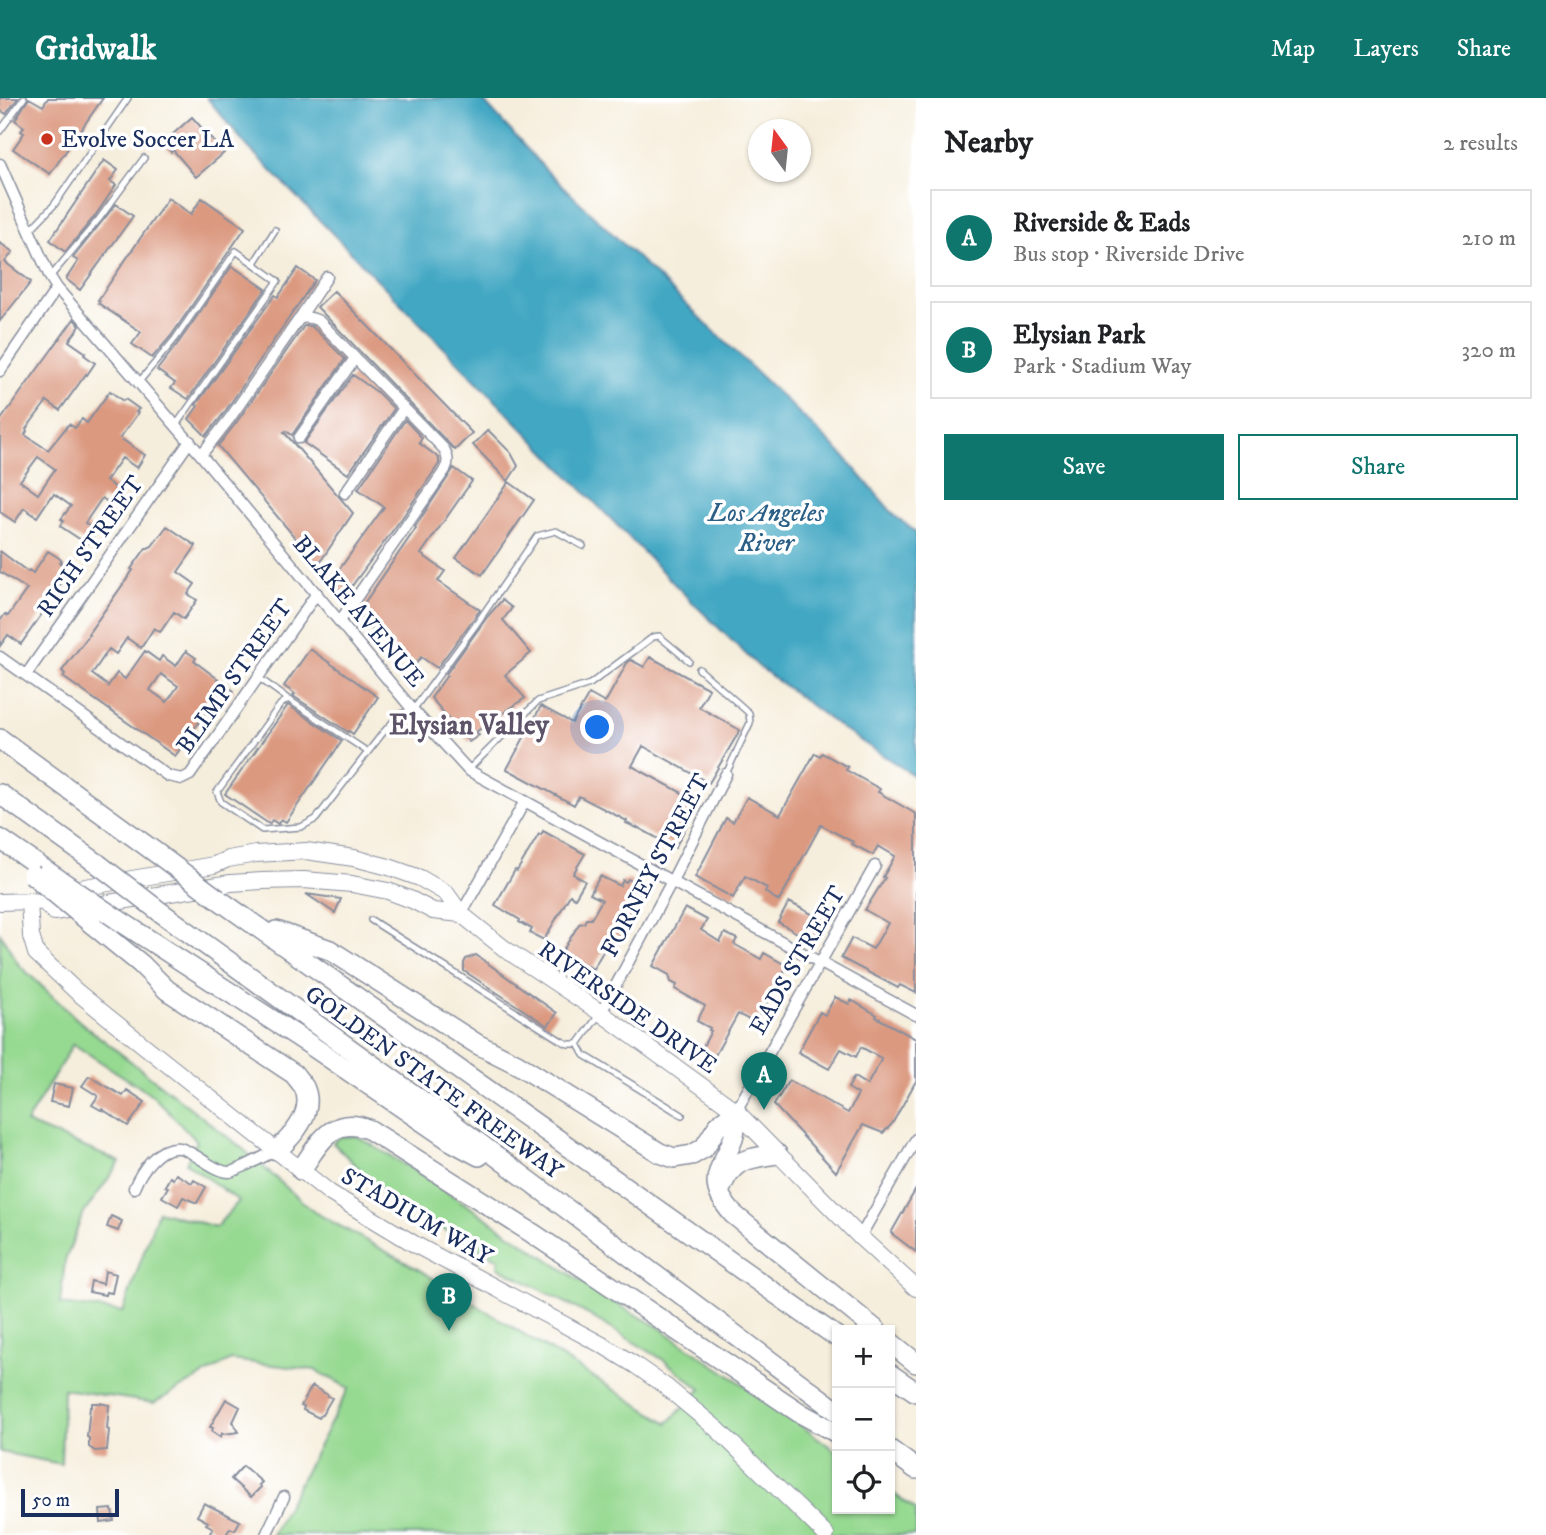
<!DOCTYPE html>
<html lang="en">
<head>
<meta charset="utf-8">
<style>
	:root { --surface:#fff; --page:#f2f2f2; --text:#202124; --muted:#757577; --line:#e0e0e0; --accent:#0f766e }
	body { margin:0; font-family:"IM FELL DW Pica",serif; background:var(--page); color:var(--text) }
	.controls { position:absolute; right:21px; bottom:21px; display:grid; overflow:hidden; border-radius:0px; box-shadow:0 2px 5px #0004 }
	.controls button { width:63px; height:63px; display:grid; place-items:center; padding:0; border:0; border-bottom:2px solid var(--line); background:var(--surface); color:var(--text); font:35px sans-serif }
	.compass { position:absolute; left:748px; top:21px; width:63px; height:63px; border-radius:50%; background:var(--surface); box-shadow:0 2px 5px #0004; rotate:345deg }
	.scale { position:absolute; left:21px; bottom:18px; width:98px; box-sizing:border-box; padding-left:7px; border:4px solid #1b2f5e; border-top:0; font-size:19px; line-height:24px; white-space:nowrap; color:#1b2f5e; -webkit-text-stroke:5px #fff; paint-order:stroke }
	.you { position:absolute; left:598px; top:630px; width:24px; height:24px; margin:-18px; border:5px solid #fff; border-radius:50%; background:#1a73e8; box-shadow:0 0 0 10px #1a73e833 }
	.badge { display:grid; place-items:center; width:46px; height:46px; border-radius:50%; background:var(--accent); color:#fff; font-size:23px; font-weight:700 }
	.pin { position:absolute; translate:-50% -58px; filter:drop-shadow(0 2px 4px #0008) }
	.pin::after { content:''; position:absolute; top:37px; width:24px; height:21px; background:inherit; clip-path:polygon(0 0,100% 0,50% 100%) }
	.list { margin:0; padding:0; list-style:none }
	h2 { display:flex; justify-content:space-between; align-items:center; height:91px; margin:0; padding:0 28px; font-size:30px }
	h2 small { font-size:23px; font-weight:400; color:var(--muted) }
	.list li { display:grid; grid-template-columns:46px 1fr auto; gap:21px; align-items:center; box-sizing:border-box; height:98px; margin:0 14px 14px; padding:0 14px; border:2px solid var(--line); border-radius:0px }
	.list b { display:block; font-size:26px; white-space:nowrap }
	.list p { margin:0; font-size:23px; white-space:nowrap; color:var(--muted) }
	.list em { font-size:23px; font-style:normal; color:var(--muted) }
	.actions { display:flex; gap:14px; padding:21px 28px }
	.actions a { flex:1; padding:16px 0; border:2px solid var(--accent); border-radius:0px; text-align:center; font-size:24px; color:var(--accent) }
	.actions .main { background:var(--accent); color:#fff }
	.icon { flex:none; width:38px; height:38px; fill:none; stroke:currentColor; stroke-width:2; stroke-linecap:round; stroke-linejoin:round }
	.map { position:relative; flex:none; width:916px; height:1437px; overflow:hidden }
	header { display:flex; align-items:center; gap:42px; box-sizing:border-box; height:98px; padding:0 35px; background:var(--accent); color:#fff }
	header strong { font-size:33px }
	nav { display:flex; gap:38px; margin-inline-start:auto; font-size:24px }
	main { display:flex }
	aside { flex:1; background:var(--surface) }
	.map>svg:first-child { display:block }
	.green { fill:#96d991; stroke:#588478; stroke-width:2; fill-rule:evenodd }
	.water { fill:#43a7c3; stroke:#2f6b90; stroke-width:2 }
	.building { fill:#db9980; fill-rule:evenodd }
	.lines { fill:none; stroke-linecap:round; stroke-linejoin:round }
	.service-casing { stroke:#888e9d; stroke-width:8 }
	.minor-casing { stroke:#888e9d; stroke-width:13 }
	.secondary-casing { stroke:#888e9d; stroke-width:18 }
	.motorway-casing { stroke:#888e9d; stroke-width:22 }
	.service { stroke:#fff; stroke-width:5 }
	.minor { stroke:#fff; stroke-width:10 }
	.secondary { stroke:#fff; stroke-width:16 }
	.motorway { stroke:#fff; stroke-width:19 }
	.motorway-bridge-casing { stroke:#888e9d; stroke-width:22; stroke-linecap:butt }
	.motorway-bridge { stroke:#fff; stroke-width:19 }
	.poi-dot { fill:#c8321e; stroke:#fff; stroke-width:2.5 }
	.labels { text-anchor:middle; stroke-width:7; stroke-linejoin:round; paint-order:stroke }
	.poi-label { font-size:24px; fill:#1b2f5e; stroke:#fff; text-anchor:start }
	.street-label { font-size:24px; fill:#1b2f5e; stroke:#fff }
	.water-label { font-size:26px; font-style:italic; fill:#2b5f86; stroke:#fff }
	.quarter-label { font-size:28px; font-weight:bold; fill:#5e546a; stroke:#fff }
</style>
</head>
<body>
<header>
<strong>Gridwalk</strong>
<nav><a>Map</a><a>Layers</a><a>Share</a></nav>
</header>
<main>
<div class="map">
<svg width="916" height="1437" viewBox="0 0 916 1437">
	<rect width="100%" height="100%" fill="#fff"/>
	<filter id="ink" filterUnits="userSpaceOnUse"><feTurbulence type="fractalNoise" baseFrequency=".0143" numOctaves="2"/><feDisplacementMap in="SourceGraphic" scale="14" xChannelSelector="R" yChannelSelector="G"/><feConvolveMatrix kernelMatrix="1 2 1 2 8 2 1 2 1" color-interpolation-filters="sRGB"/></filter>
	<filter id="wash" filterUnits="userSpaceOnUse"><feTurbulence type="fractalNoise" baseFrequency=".00686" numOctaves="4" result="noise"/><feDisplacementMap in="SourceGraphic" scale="28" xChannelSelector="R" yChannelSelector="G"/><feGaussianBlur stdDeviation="1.57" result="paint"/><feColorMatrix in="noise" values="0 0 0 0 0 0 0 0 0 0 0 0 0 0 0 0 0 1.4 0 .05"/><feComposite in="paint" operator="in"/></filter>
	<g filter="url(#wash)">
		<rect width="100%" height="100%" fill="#f6eedc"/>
		<path class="green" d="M0,835L19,867L79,923L243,1051L314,1114L418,1171L668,1325L701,1291L662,1261L587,1216L498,1169L499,1161L428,1123L386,1097L333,1045L340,1039L357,1038L422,1077L609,1202L657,1228L775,1308L837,1354V1411H890V1393L916,1412V1437H272L349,1290L315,1272L231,1262L154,1305L63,1291L61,1366L0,1354ZM73,946L152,997L197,1043L186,1065L239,1103L216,1129L158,1113L123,1214L60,1206L65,1163L82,1118L120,1064L26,1025Z"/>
		<path class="water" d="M207,0H481L546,72L844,358L895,418L916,434V679L841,630L758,568L690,502L246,47Z"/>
		<g id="blocks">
			<path class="building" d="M0,0H18L6,16L0,12Z
				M29,0L43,8L48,0H103L50,76L13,51L24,35L21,33L24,29L15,22Z
				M192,19L224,55L196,79L173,52L171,54L163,45Z
				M104,62L118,72L110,83L116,87L95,118L65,154L50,142Z
				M168,100L191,116L202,100L245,130L171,238L152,260L132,246L141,234L98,205L100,203L98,202Z
				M116,106L133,118L80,192L66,181L78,163L73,160Z
				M0,145L13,154L5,164L31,184L0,223Z
				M232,168L266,191L188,301L171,290L175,285L157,272L179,244Z
				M298,170L315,182L224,315L206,338L189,321L198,308L196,307L275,197L278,199Z
				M334,193L472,335L455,352L317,209Z
				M74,221L80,228L69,243L86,255L84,257L95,265L87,277L86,276L60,312L47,303L26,331L27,333L25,337L48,352L69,326L75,330L82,321L87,325L110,293L123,303L125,301L139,311L136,314L138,315L120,340L145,357L137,370L122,360L106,383L121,394L112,407L102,400L85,425L95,433L93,435V441L90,442L87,446L60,428L64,423L61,421L71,408L54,396L52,399L51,398L37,419L24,410L15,424L0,414V323ZM38,359L55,371L38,396L20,383Z
				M304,228H311L318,234L345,261L292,337L286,333L284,334L353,415L318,467L218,348L236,325Z
				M353,277L377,294L394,311L348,376L304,345Z
				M405,322L422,340L419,345L439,360V366L402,420L343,500L331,483L384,409L358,391Z
				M488,332L511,355L518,368L508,383L473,347Z
				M454,370L472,383L421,456L445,473L438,483L480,512L437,570L421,559L415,567L393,551L395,548L369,529L358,514L416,430L415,429Z
				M509,384L534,402L482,477L456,460Z
				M167,428L196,448L178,474L195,486L188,496L197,502L184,521L174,514L161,533L160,534L154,530L141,550L127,540L116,556L109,551L92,576L108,588L117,575L125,581L145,553L159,563L162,558L176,568L186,553L196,560L194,563L234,593L224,608L215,602L175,658L63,579L65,576L62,573L89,537L88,536L133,472L131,471L146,450H148L152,448ZM161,576L178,588L167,604L150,592Z
				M0,453L28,474L29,472L33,475L48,453L59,460L62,463L60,465L70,473L53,496L55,497L21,546L8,537L0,548V523L5,516L8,518L27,491L0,474Z
				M502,502L512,510L503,522L531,555L505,577L525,600L476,634L479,637L469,644L431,600L447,577L446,576L488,518Z
				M310,551L378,599L353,636L349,633L348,634L293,598L295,596L284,588Z
				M650,559L709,591L699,609L740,632L709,685L643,648L632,668L699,704L675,750L637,729V730L626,725L627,723L579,698L574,707L507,671L541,608L572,625L589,596L605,605L627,565L631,562L644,569Z
				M288,607L342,643L286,724L281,721L278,726L272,722L269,726L225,696Z
				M815,655L820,658L822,655L848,669L846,672L880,691L878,694L916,716V895L900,887L898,890L841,860L852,840L873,851L888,825L865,812L885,780L883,779L895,758L878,748L873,757L852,746L853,744L821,727L779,803L765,794L767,790L745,778L733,800L695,779L726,720L733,724L747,699L780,717Z
				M543,733L585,756L573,776L585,783L575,800L570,797L544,842L530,835L532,831L519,824L520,822L495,807L515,772L517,773L539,736L541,737Z
				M600,778L620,788L623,782L626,784L628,781L642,789L639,795L641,796L630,815L632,816L630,819L633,820L628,830L625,828L612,853L605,850L593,871L562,854L579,826L584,825L586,821H591L602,802L590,796Z
				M306,796L341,801L335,815Z
				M789,804L825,823L816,839L808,841L778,824Z
				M685,810L707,822L701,832L720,844L725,835L737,841L734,846L761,861L764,855L787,868L755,925L738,916L714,959L701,952L711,933L709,932L710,930L697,923L705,908L675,891L677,887L671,884L669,877L653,868Z
				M476,857L557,915L548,928L464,873V865L466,861Z
				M835,899L849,906L851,902L877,917L876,919L916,941V983L892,1026L883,1035L863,1027L836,1074L774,1007L789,982L848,1015L858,996L848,990L854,979L867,987L881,962V960L861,949L856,959L841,951L829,971L798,954L820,914L825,917Z
				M89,978L123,998L127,992L145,1004L128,1028L102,1011L101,1012L92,1007L98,998L82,988Z
				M54,986L73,990L69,1008L50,1004Z
				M176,1076L192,1085L194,1082L206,1089L197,1105L183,1099L178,1108L162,1099L168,1089L165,1088L170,1079L173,1081Z
				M916,1091V1154L891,1135Z
				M111,1118L122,1123L118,1133L107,1129Z
				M105,1173L116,1176L112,1195L106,1194L105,1197L89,1194L91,1183L103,1186Z
				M312,1288L328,1297V1298L332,1300L322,1317H321L319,1320L303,1312L304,1309L301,1308Z
				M226,1301L240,1309L233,1324L239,1334L224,1336L222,1335L221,1339L212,1333L213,1330L210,1329Z
				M92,1305H100L109,1307L107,1331L109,1332L107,1352L95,1353L89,1349V1340L87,1339L90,1309H92Z
				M243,1368L262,1384L259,1387L261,1389L251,1399L231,1381Z
				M204,1405L240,1423L235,1432L230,1430L226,1437H209L213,1430L206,1426L208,1424L197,1418Z
				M112,1411L114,1423L101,1425L100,1412Z"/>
		</g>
	</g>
	<g filter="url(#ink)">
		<use href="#blocks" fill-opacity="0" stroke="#888e9d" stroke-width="2"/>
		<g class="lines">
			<defs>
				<path id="service" d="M0,33L24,0
					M30,132L54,107L128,0
					M254,165L275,132
					M50,179L99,121L144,60
					M138,285L175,241L236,153L278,183L176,327
					M699,571L749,615L750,625L726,676
					M259,580L288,601
					M368,654L288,601L280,607L217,694L221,704L262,732L301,729L316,721L382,636L400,616L413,612L475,528L537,438L556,433L583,448
					M468,672L538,603L590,586L653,539L659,538L689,563
					M371,822L560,942L568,946H578
					M599,917L578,946L584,957L682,1017"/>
				<path id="minor" d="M0,66L50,179L57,190L201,357L413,612L468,672L916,917
					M299,221L327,179
					M0,273L57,190
					M299,340L355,260
					M201,357L230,320L299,221C305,218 313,220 319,223L444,351C448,359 449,364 445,372L340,523
					M345,395L404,310
					M0,559L168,678L182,681L190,677L317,495
					M26,577L190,343
					M461,816L525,703
					M601,915L672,783L726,676
					M736,1013L875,768
					M134,1090C141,1073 158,1047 180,1050C188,1052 197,1059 204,1063C211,1067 220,1074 229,1074C236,1074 268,1056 277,1052
					M860,1139L916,1041
					M266,1437L284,1399"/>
				<path id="secondary" d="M29,803L31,838L36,855L76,893L108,919L330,1095L416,1147L604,1248L635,1267L665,1288L717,1331L826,1437
					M0,804L29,803L44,804L54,814L231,785L262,783L304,782L352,786L388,793L412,802L433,813L461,816
					M44,804L50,795L214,767L228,761L256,756L306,753L354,760L389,769L420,780L446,795L461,816L505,851L601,915L736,1013L860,1139L916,1190"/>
				<path id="motorway" d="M0,641L159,757
					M0,696L98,766
					M0,741L48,774
					M218,801L837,1239
					M159,813L436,1013L837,1313
					M117,821L306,944L451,1043L479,1058
					M92,826L141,866L167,892L294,976C297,980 301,985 304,989C315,1013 294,1037 277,1052
					M276,833L330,852L477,946L517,966L660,1055L674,1060L692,1057L704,1050L719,1026L736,1013
					M736,1013C736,1022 736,1033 733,1041C721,1073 704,1083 733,1116L876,1232
					M301,1072C319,1045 333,1016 370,1032L532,1135L800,1315L837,1335
					M721,1090C733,1060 748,1061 777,1056
					M890,1244L916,1265
					M890,1276L916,1294
					M890,1352L916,1371"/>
			</defs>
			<use href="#service" class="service-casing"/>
			<use href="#minor" class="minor-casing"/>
			<use href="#secondary" class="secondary-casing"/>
			<use href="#motorway" class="motorway-casing"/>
			<use href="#service" class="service"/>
			<use href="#minor" class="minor"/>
			<use href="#secondary" class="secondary"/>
			<use href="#motorway" class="motorway"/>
			<defs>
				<path id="motorway-bridge" d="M159,757L218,801
					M98,766L159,813
					M48,774L117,821
					M32,776L92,826"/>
			</defs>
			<use href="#motorway-bridge" class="motorway-bridge-casing"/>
			<use href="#motorway-bridge" class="motorway-bridge"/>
		</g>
	</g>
	<circle class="poi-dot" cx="47" cy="41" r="7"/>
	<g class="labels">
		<g class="poi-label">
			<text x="61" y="49">Evolve Soccer LA</text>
		</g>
		<g class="street-label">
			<text transform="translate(90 448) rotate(-55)" y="8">RICH STREET</text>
			<text transform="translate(359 513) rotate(50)" y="8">BLAKE AVENUE</text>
			<text transform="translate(234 578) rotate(-55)" y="8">BLIMP STREET</text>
			<text transform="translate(655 767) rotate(-62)" y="8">FORNEY STREET</text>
			<text transform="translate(797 862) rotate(-60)" y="8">EADS STREET</text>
			<text transform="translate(628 909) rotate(35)" y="8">RIVERSIDE DRIVE</text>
			<text transform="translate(434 984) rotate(36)" y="8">GOLDEN STATE FREEWAY</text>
			<text transform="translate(417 1118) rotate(30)" y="8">STADIUM WAY</text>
		</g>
		<g class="water-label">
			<text x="766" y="423">Los Angeles<tspan x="766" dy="30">River</tspan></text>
		</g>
		<g class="quarter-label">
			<text x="469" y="636">Elysian Valley</text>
		</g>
	</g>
</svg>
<div class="controls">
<button>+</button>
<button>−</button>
<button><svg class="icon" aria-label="locate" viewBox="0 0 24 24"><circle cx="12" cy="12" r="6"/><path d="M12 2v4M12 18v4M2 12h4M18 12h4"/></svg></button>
</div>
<svg class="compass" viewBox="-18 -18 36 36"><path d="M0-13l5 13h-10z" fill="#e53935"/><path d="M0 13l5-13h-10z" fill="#757577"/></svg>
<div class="scale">50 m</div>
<div class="you"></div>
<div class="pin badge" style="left:764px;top:1012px">A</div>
<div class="pin badge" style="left:449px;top:1233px">B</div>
</div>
<aside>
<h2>Nearby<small>2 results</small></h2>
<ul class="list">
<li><span class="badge">A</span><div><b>Riverside &amp; Eads</b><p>Bus stop · Riverside Drive</p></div><em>210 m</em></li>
<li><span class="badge">B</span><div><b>Elysian Park</b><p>Park · Stadium Way</p></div><em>320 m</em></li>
</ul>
<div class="actions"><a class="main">Save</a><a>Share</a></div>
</aside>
</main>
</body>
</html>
